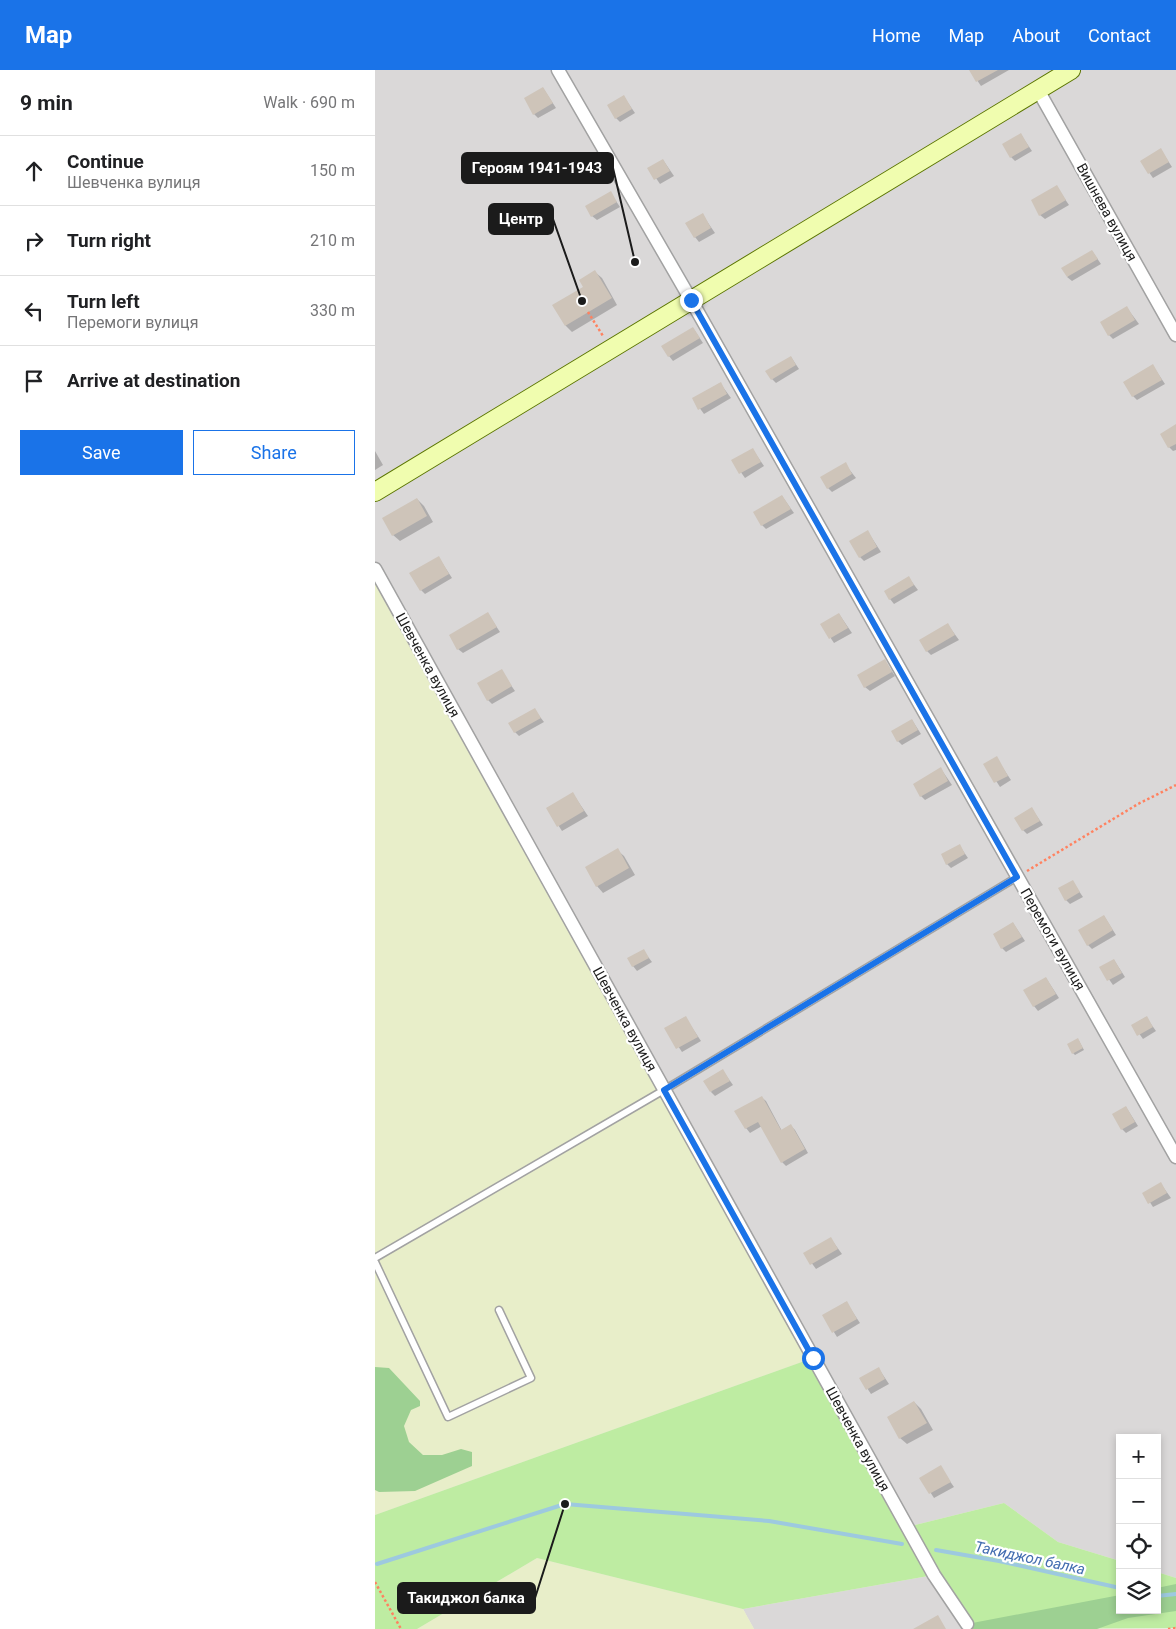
<!DOCTYPE html>
<html lang="en">
<head>
<meta charset="utf-8">
<style>
	:root { --surface:#fff; --page:#f6f6f6; --text:#202124; --muted:#757577; --line:#e0e0e0; --accent:#1a73e8 }
	body { margin:0; font-family:Roboto,sans-serif; background:var(--page); color:var(--text) }
	.controls { position:absolute; right:15px; bottom:15px; display:grid; overflow:hidden; border-radius:0px; box-shadow:0 2px 8px #0003 }
	.controls button { width:45px; height:45px; display:grid; place-items:center; padding:0; border:0; border-bottom:1px solid var(--line); background:var(--surface); color:var(--text); font:25px sans-serif }
	.stop { position:absolute; width:15px; height:15px; margin:-11px; border:4px solid #1a73e8; border-radius:50%; background:#fff }
	.stop.end { background:#1a73e8; border-color:#fff; box-shadow:0 1px 5px #0008 }
	.list { margin:0; padding:0; list-style:none }
	h2 { display:flex; justify-content:space-between; align-items:center; height:65px; margin:0; padding:0 20px; font-size:21px }
	h2 small { font-size:16px; font-weight:400; color:var(--muted) }
	.list li { display:grid; grid-template-columns:32px 1fr auto; gap:15px; align-items:center; box-sizing:border-box; height:70px; padding:0 20px; border-top:1px solid var(--line) }
	.list b { display:block; font-size:19px; white-space:nowrap }
	.list p { margin:0; font-size:16px; white-space:nowrap; color:var(--muted) }
	.list em { font-size:16px; font-style:normal; color:var(--muted) }
	.actions { display:flex; gap:10px; padding:15px 20px }
	.actions a { flex:1; padding:11px 0; border:1px solid var(--accent); border-radius:0px; text-align:center; font-size:18px; color:var(--accent) }
	.actions .main { background:var(--accent); color:#fff }
	.icon { flex:none; width:28px; height:28px; fill:none; stroke:currentColor; stroke-width:2; stroke-linecap:round; stroke-linejoin:round }
	.map { position:relative; flex:none; width:801px; height:1559px; overflow:hidden }
	header { display:flex; align-items:center; gap:30px; box-sizing:border-box; height:70px; padding:0 25px; background:var(--accent); color:#fff }
	header strong { font-size:24px }
	nav { display:flex; gap:28px; margin-inline-start:auto; font-size:18px }
	main { display:flex }
	aside { flex:1; background:var(--surface) }
	.map>svg:first-child { display:block }
	.residential { fill:#dad8d8 }
	.farmland { fill:#e8eec9 }
	.grass { fill:#beeca2 }
	.forest { fill:#9dd092 }
	.shadow { fill:#0003 }
	.lines { fill:none; stroke-linecap:round; stroke-linejoin:round }
	.stream { stroke:#9dc9df; stroke-width:4 }
	.building { fill:#cec4b9 }
	.lane-casing { stroke:#a2a2a2; stroke-width:9 }
	.street-casing { stroke:#a2a2a2; stroke-width:15 }
	.secondary-casing { stroke:#5b7500; stroke-width:20 }
	.path { stroke:#ff8260; stroke-width:2.5; stroke-dasharray:2.5 2.5; stroke-linecap:butt }
	.lane { stroke:#fff; stroke-width:6 }
	.street { stroke:#fff; stroke-width:12 }
	.secondary { stroke:#f0fdaf; stroke-width:18 }
	.route { stroke:#1a73e8; stroke-width:6 }
	.labels { text-anchor:middle; stroke-width:4.5; stroke-linejoin:round; paint-order:stroke }
	.street-label { font-size:14px; fill:#1b1b1b; stroke:#fff }
	.water-label { font-size:15px; font-style:italic; fill:#436db0; stroke:#fff }
	.leader { fill:none; stroke:#1b1b1b; stroke-width:2 }
	.callout-dot { fill:#1b1b1b; stroke:#fff; stroke-width:2 }
	.callout { fill:#1b1b1b; stroke:#1b1b1b; stroke-width:2 }
	.callout-label { font-size:15px; text-anchor:middle; font-weight:bold; fill:#fff }
</style>
</head>
<body>
<header>
<strong>Map</strong>
<nav><a>Home</a><a>Map</a><a>About</a><a>Contact</a></nav>
</header>
<main>
<aside>
<h2>9 min<small>Walk · 690 m</small></h2>
<ul class="list">
<li><svg class="icon" aria-label="ahead" viewBox="0 0 24 24"><path d="M12 20V5M6 11l6-6 6 6"/></svg><div><b>Continue</b><p>Шевченка вулиця</p></div><em>150 m</em></li>
<li><svg class="icon" aria-label="right" viewBox="0 0 24 24"><path d="M7 20v-9h11M14 6l5 5-5 5"/></svg><div><b>Turn right</b></div><em>210 m</em></li>
<li><svg class="icon" aria-label="left" viewBox="0 0 24 24"><path d="M17 20v-9H6M10 6l-5 5 5 5"/></svg><div><b>Turn left</b><p>Перемоги вулиця</p></div><em>330 m</em></li>
<li><svg class="icon" aria-label="arrive" viewBox="0 0 24 24"><path d="M6 21V4h12l-3 4 3 4H6"/></svg><div><b>Arrive at destination</b></div></li>
</ul>
<div class="actions"><a class="main">Save</a><a>Share</a></div>
</aside>
<div class="map">
<svg width="801" height="1559" viewBox="0 0 801 1559">
	<rect width="100%" height="100%" fill="#eeebe0"/>
	<path class="residential" d="M0,0H801V1508L782,1502V1368H745V1491L683,1472L629,1433L532,1457L0,499Z
		M559,1505L594,1559H379L368,1539Z"/>
	<path class="farmland" d="M0,499L438,1288L0,1445Z
		M162,1488L368,1539L379,1559H42Z"/>
	<path class="grass" d="M438,1288L532,1457L629,1433L683,1472L745,1491V1540H782V1502L801,1508V1558L594,1559L559,1505L368,1539L162,1488L42,1559H0V1445Z"/>
	<path class="forest" d="M0,1297L14,1298L45,1331V1336L36,1340L29,1356L34,1372L48,1385H67L86,1379L97,1382V1396L40,1421L4,1422L0,1420Z
		M801,1514V1541L753,1548L722,1559H594L592,1554L745,1525V1540H782V1518Z"/>
	<path class="shadow" d="M595,0H634L606,16Z
		M168,18L181,38L163,48L159,44Z
		M249,27L260,43L245,52L241,48Z
		M646,65L657,81L640,91L636,87Z
		M786,80L797,97L778,108L766,91Z
		M288,90L299,106L285,114L274,98Z
		M681,116L694,135L670,149L665,145Z
		M235,122L245,137L222,150L217,146Z
		M327,144L340,163L324,172L320,167Z
		M717,181L726,194L697,211L692,207Z
		M220,202L227,208L242,235L197,262L191,256L179,236L209,217Z
		M752,238L764,254L738,269L734,265Z
		M318,258L328,273L298,291L294,286Z
		M416,287L424,299L401,313L397,309Z
		M778,296L790,314L762,330L758,326Z
		M345,313L356,328L329,344L318,329Z
		M801,356V380L798,381L794,377Z
		M378,380L389,396L370,408L358,391Z
		M0,381L8,395L0,400Z
		M470,394L481,408L457,422L453,418Z
		M407,426L419,443L391,459L387,455Z
		M42,429L49,436L58,452L25,471L18,465Z
		M493,462L506,482L489,491L485,487Z
		M64,488L77,508L50,524L46,520Z
		M534,508L543,520L519,534L515,529Z
		M113,544L125,562L88,583L83,579Z
		M464,544L477,563L459,573L447,555Z
		M573,555L584,570L556,585L552,581Z
		M510,591L520,606L495,621L490,617Z
		M126,601L140,621L117,634L113,630Z
		M159,639L169,652L144,666L140,662Z
		M537,650L546,664L527,675L523,671Z
		M621,688L636,710L625,717L610,694Z
		M566,699L577,715L550,730L546,726Z
		M198,724L213,746L187,761L172,738Z
		M657,739L668,755L652,764L648,760Z
		M584,775L593,788L576,798L572,794Z
		M242,780L249,786L260,805L228,823L222,816Z
		M697,811L708,827L695,834L691,830Z
		M729,846L741,865L717,879L713,875Z
		M638,853L650,871L631,882L627,878Z
		M268,880L277,892L262,901L258,896Z
		M739,890L750,907L738,915L726,898Z
		M671,908L684,928L663,941L659,936Z
		M310,947L326,971L307,982L291,958Z
		M771,947L781,961L768,969L758,955Z
		M704,971L709,980L700,985L698,983Z
		M348,1001L358,1015L340,1026L336,1022Z
		M386,1027L391,1031L407,1061L416,1056L420,1060L433,1083L411,1096L407,1092L387,1056L375,1063L371,1058Z
		M751,1037L763,1056L751,1063L747,1059Z
		M786,1114L796,1128L778,1137L769,1123Z
		M456,1169L467,1184L441,1199L430,1184Z
		M471,1232L485,1253L462,1267L449,1246Z
		M504,1299L514,1314L496,1324L486,1309Z
		M539,1332L546,1339L558,1360L532,1374L525,1368Z
		M565,1397L579,1417L559,1428L546,1408Z"/>
	<g class="lines">
		<path class="stream" d="M561,1480L624,1491L745,1518
			M2,1494L190,1434L394,1451L527,1474
			M782,1526L801,1524"/>
	</g>
	<path class="building" d="M594,0H623L601,12Z
		M168,17L178,33L158,45L149,28Z
		M249,25L257,39L240,49L232,35Z
		M646,63L654,77L635,88L627,74Z
		M786,78L794,92L773,104L765,91Z
		M288,89L295,101L279,110L272,98Z
		M682,115L691,130L664,146L656,130Z
		M236,121L242,132L216,147L210,136Z
		M328,143L336,158L319,168L310,153Z
		M717,180L723,189L692,207L686,198Z
		M220,200L237,228L190,256L177,235L208,217L204,210Z
		M752,236L760,250L733,266L725,252Z
		M318,257L325,268L293,287L286,276Z
		M416,286L421,295L396,310L390,301Z
		M778,294L787,310L757,327L748,312Z
		M346,312L352,324L323,340L317,328Z
		M801,354V374L793,378L785,364Z
		M378,378L386,392L364,404L356,390Z
		M471,392L477,404L452,419L445,407Z
		M407,425L416,439L386,456L378,442Z
		M42,428L52,446L17,466L7,448Z
		M493,460L502,477L484,488L474,471Z
		M64,486L74,504L45,521L34,503Z
		M534,506L539,515L514,530L509,521Z
		M113,542L122,557L82,580L74,565Z
		M464,543L473,558L454,569L445,554Z
		M573,553L580,565L551,582L544,570Z
		M510,589L517,602L489,618L482,605Z
		M127,599L137,616L112,631L102,613Z
		M160,638L166,648L139,663L133,653Z
		M537,649L543,660L522,672L516,661Z
		M622,686L633,706L619,713L608,694Z
		M566,697L573,711L545,727L538,714Z
		M198,722L209,741L182,757L171,738Z
		M657,737L665,751L647,761L639,748Z
		M585,774L590,784L571,795L566,784Z
		M243,778L254,798L221,817L210,797Z
		M698,810L705,822L690,831L683,818Z
		M729,845L738,860L712,876L703,860Z
		M638,852L647,867L626,879L618,864Z
		M269,879L274,888L257,897L252,888Z
		M739,889L747,903L732,911L724,897Z
		M671,907L681,924L658,937L648,920Z
		M311,946L323,967L301,979L289,958Z
		M772,946L778,957L762,966L756,955Z
		M703,968L708,978L697,984L692,974Z
		M348,999L355,1011L335,1022L328,1011Z
		M387,1026L406,1060L416,1054L430,1079L406,1093L383,1052L370,1059L359,1041Z
		M751,1036L760,1052L746,1060L737,1044Z
		M786,1112L792,1123L773,1134L767,1123Z
		M456,1167L463,1179L435,1195L428,1183Z
		M472,1231L482,1249L457,1263L447,1245Z
		M504,1297L510,1309L491,1320L484,1308Z
		M539,1331L552,1353L524,1369L512,1347Z
		M566,1395L576,1412L554,1424L544,1408Z
		M563,1545L571,1559H538Z"/>
	<g class="lines">
		<defs>
			<path id="lane" d="M0,1188L289,1020L642,807
				M0,1192L73,1347L156,1308L124,1240"/>
			<path id="street" d="M183,0L316,230L801,1087
				M663,20L801,265
				M0,499L559,1505L592,1554"/>
			<path id="secondary" d="M0,422L696,0"/>
		</defs>
		<use href="#lane" class="lane-casing"/>
		<use href="#street" class="street-casing"/>
		<use href="#secondary" class="secondary-casing"/>
		<path class="path" d="M213,242L228,266
			M652,801L763,734L801,715
			M0,1512L26,1559
			M793,1559L801,1558"/>
		<use href="#lane" class="lane"/>
		<use href="#street" class="street"/>
		<use href="#secondary" class="secondary"/>
	</g>
	<g class="lines">
		<path class="route" d="M316,230L642,807L289,1020L438,1288"/>
	</g>
	<g class="labels">
		<g class="street-label">
			<text transform="translate(732 142) rotate(61)" y="5">Вишнева вулиця</text>
			<text transform="translate(53 595) rotate(61)" y="5">Шевченка вулиця</text>
			<text transform="translate(678 869) rotate(60)" y="5">Перемоги вулиця</text>
			<text transform="translate(250 949) rotate(61)" y="5">Шевченка вулиця</text>
			<text transform="translate(483 1369) rotate(61)" y="5">Шевченка вулиця</text>
		</g>
		<g class="water-label">
			<text transform="translate(655 1488) rotate(12)" y="5">Такиджол балка</text>
		</g>
	</g>
	<path class="leader" d="M260 192L238 98M207 231L178 149M190 1434L160 1528"/>
	<g class="callout-dot">
		<circle cx="260" cy="192" r="5"/>
		<circle cx="207" cy="231" r="5"/>
		<circle cx="190" cy="1434" r="5"/>
	</g>
	<g class="callout">
		<rect x="87" y="83" width="151" height="30" rx="5"/>
		<rect x="114" y="134" width="64" height="30" rx="5"/>
		<rect x="23" y="1513" width="137" height="30" rx="5"/>
	</g>
	<g class="callout-label">
		<text x="162" y="103">Героям 1941-1943</text>
		<text x="146" y="154">Центр</text>
		<text x="91" y="1533">Такиджол балка</text>
	</g>
</svg>
<div class="controls">
<button>+</button>
<button>−</button>
<button><svg class="icon" aria-label="locate" viewBox="0 0 24 24"><circle cx="12" cy="12" r="6"/><path d="M12 2v4M12 18v4M2 12h4M18 12h4"/></svg></button>
<button><svg class="icon" aria-label="layers" viewBox="0 0 24 24"><path d="M12 4l9 5-9 5-9-5zM3 14l9 5 9-5"/></svg></button>
</div>
<div class="stop" style="left:438px;top:1288px"></div>
<div class="stop end" style="left:316px;top:230px"></div>
</div>
</main>
</body>
</html>
